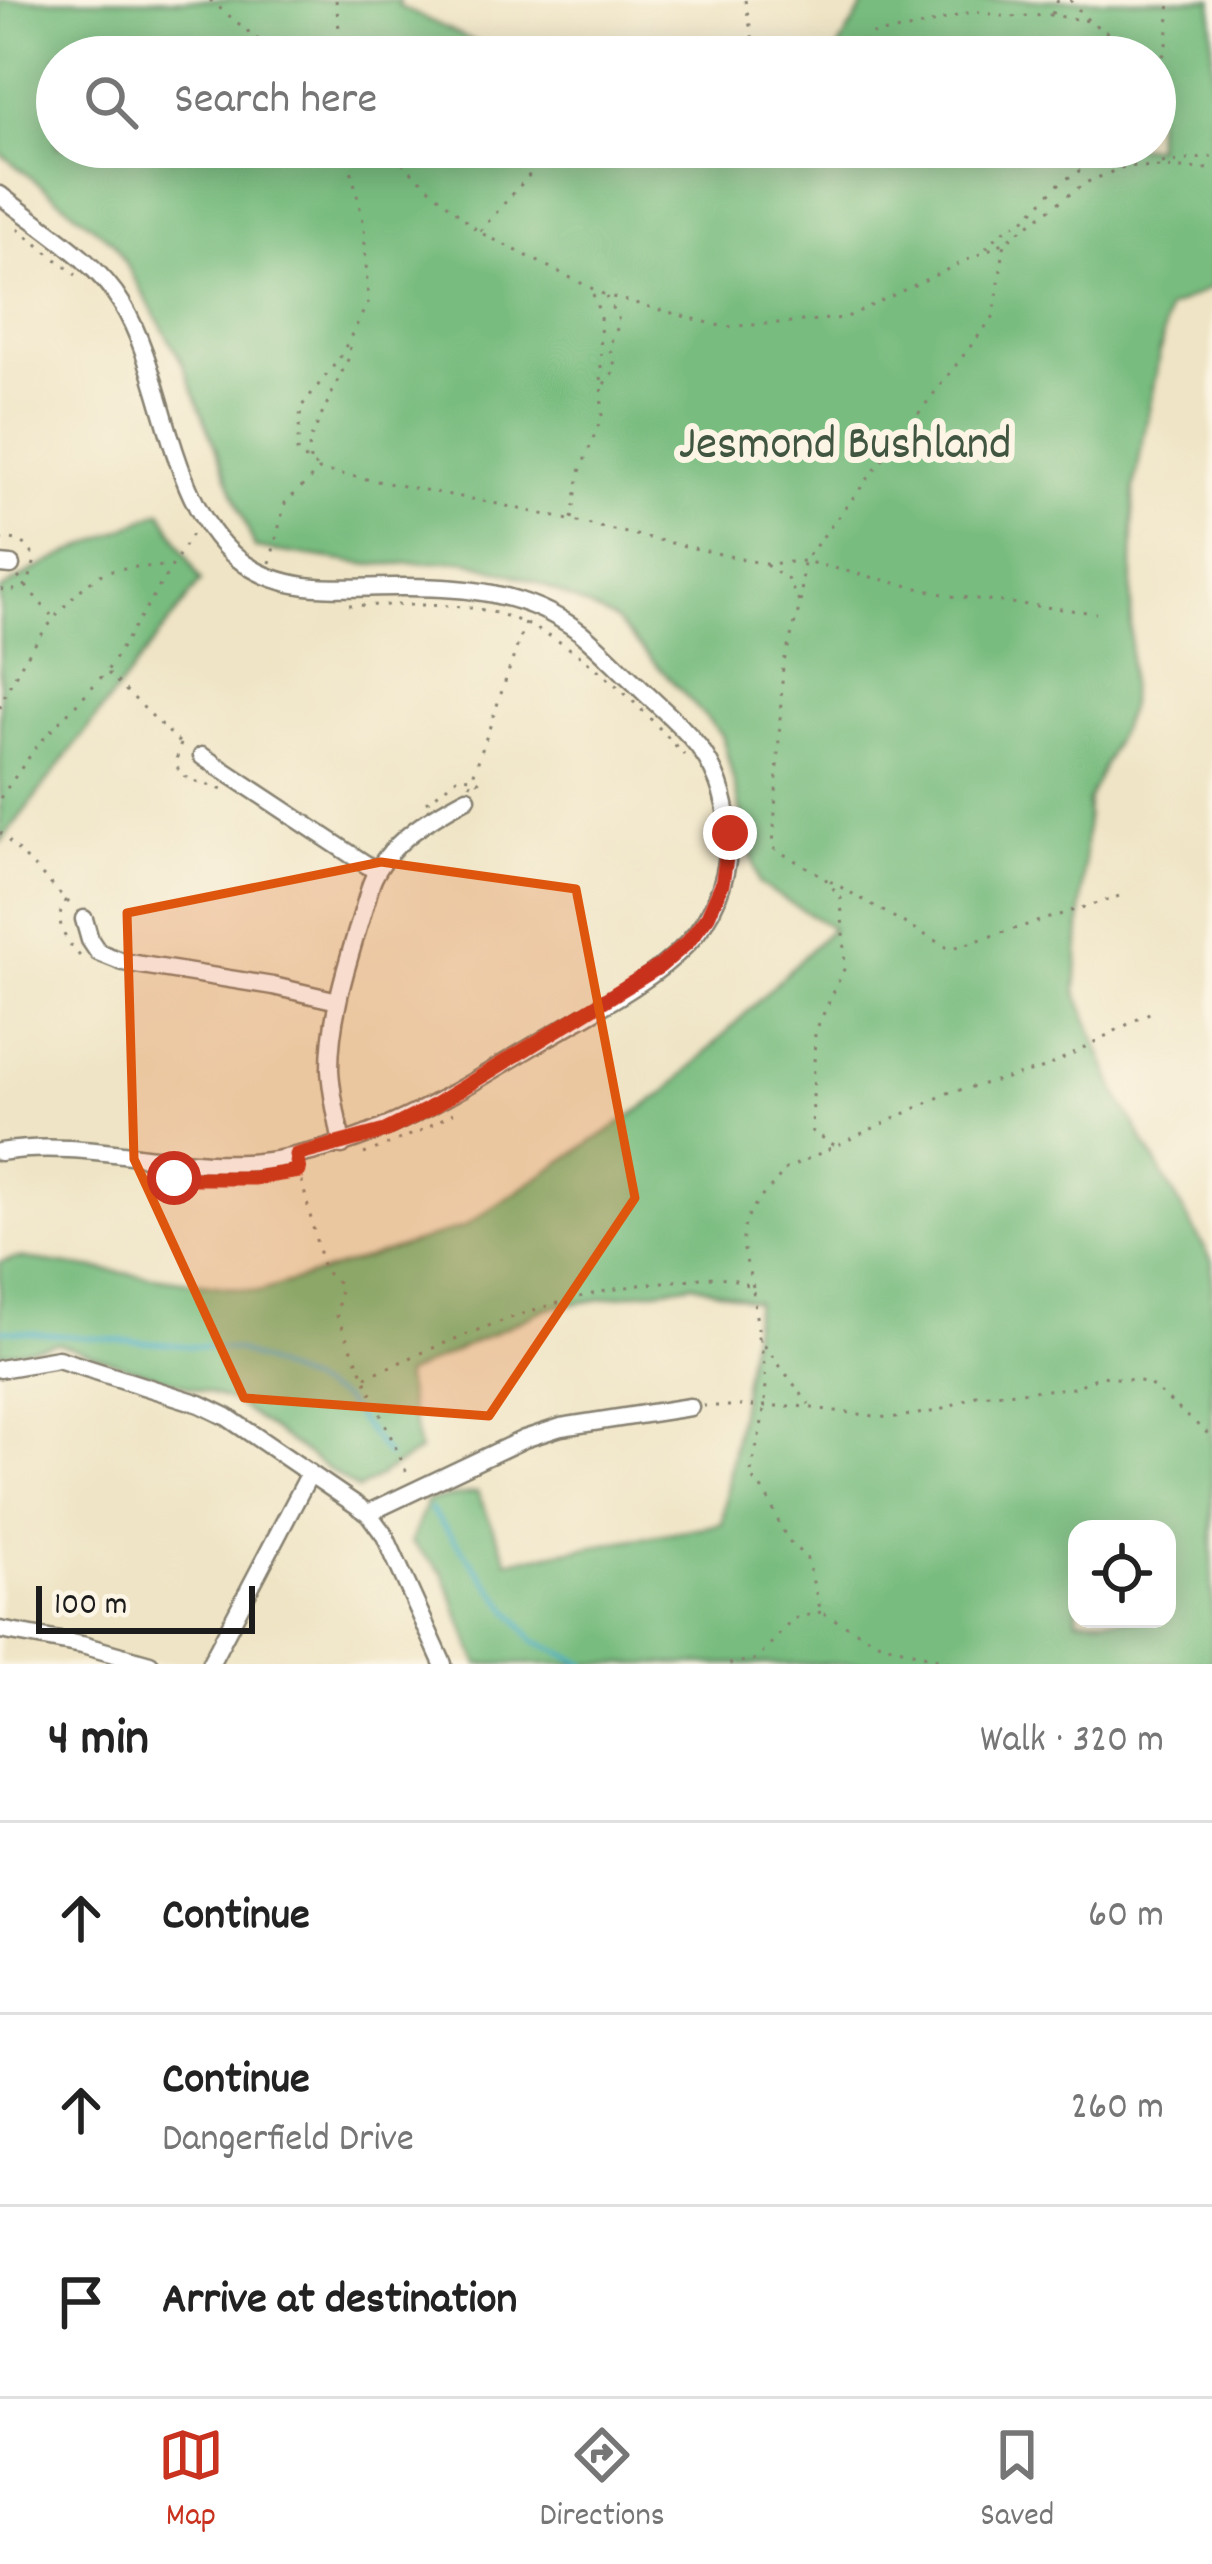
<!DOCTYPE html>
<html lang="en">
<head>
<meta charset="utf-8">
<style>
	:root { --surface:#fff; --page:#f2f2f2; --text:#222; --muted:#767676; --line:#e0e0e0; --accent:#c8321e }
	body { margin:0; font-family:Dekko,sans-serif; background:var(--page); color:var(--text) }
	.controls { position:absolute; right:36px; bottom:36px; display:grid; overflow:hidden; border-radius:24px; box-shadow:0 6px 30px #0003 }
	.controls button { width:108px; height:108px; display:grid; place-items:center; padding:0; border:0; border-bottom:3px solid var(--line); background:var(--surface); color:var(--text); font:60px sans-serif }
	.scale { position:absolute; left:36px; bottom:30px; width:219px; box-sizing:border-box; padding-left:12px; border:6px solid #1c1c1c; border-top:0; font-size:33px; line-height:42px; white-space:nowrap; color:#1c1c1c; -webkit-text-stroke:9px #fcf5e5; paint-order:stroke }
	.stop { position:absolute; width:36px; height:36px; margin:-27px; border:9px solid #c8321e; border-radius:50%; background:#fff }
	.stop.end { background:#c8321e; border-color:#fff; box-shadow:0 3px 12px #0008 }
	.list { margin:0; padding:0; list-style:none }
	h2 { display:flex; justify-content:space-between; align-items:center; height:156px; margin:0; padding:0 48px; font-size:51px }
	h2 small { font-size:39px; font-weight:400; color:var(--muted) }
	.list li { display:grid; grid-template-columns:78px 1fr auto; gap:36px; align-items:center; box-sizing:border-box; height:192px; padding:0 48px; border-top:3px solid var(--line) }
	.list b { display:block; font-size:45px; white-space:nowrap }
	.list p { margin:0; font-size:39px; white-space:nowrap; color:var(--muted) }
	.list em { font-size:39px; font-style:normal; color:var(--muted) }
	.icon { flex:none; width:66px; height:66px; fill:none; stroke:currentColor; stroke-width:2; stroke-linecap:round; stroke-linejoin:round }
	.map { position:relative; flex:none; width:1212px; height:1664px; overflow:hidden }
	.search { position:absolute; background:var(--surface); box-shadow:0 6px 30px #0003; left:36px; right:36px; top:36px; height:132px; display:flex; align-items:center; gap:30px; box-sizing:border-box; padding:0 42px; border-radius:66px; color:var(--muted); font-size:45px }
	.sheet { height:732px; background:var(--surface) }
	nav { display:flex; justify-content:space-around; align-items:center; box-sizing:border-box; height:168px; border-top:3px solid var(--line); background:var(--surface); font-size:33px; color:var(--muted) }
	nav a { display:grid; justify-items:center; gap:6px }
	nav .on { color:var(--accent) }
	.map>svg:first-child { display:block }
	.forest { fill:#78bc7f; stroke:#4a6c4e; stroke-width:3; fill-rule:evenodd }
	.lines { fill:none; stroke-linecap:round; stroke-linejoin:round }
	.stream { stroke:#42abc2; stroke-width:4.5 }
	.street-casing { stroke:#868070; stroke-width:21 }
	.path { stroke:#868070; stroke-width:3; stroke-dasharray:3 9; stroke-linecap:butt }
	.street { stroke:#fff; stroke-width:16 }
	.route { stroke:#c8321e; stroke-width:15 }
	.marked { fill:#de560d; fill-opacity:0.2; stroke:#de560d; stroke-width:9; stroke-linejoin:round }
	.labels { text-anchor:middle; stroke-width:12; stroke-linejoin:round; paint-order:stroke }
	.park-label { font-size:48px; fill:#405641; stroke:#fcf5e5 }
</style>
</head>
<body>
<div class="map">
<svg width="1212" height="1664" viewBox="0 0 1212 1664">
	<rect width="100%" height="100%" fill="#fcf5e5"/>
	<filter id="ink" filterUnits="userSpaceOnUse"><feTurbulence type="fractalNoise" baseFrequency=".00833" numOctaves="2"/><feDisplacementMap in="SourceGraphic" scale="24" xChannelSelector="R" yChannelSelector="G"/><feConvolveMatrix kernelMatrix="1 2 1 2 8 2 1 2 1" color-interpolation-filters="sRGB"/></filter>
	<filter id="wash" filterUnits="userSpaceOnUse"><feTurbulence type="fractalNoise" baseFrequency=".004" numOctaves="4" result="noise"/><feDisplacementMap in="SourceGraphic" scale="48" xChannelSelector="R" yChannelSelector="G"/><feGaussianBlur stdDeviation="2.7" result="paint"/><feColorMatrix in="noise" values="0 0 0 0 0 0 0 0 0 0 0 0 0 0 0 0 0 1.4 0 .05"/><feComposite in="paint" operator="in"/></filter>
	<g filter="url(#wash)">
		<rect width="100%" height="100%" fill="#efe4c5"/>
		<path class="forest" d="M0,0H400L398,6L509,57H57V147H1155V57H833L867,0H1212V287L1168,309L1134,488L1129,709L1088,801L1076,991L1117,1094L1212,1261V1664H478L443,1573L411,1542L427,1501L477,1492L508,1561L722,1524L756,1302L693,1284L547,1308L404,1375L419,1451L358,1490L230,1400L57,1343L0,1354V1262L19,1258L259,1292L464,1227L665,1093L832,928L759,884L722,735L615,620L534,581L466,561L371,565L255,548L182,362L114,243L0,153ZM1167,1529V1619H1077V1529Z
			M161,511L201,581L0,843V591C50,557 107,539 161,511Z"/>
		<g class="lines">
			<path class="stream" d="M0,1330L237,1350L342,1398L388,1456
				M430,1509L534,1641L585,1664"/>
		</g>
	</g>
	<g filter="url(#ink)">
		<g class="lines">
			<defs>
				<path id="street" d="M0,195C40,227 96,260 122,304C168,380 168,511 245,564C290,595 344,587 395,587C461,586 526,591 580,632C600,648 618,668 637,685C657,705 681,724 699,747C742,805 738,890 688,943C650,983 591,1012 543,1040C454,1093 385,1140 280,1159C187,1176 93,1137 0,1152
					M0,564L11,565
					M202,756L376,871
					M84,919L90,940L98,952L123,962L273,986L338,1001
					M342,1145C338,1120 331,1094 330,1069C330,1006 354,944 371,884C386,844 431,817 467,798
					M0,1369L58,1359L200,1404L227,1417L368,1513L385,1536L443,1664
					M368,1513L524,1439L561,1427L690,1407
					M0,1630L82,1645L150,1664
					M210,1664L310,1473"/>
			</defs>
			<use href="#street" class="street-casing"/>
			<path class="path" d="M210,0L279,57
				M336,0L342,57
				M745,0L756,57
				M1070,0L1088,20
				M1052,14L1058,0
				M844,57L873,34L914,28L974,11L1007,17L1051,15L1089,21L1146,57
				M1155,79L1167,45L1170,0
				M384,147L479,232L605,295L724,327L845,318L1005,242L1085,183L1126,166L1212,169
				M691,147L709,154L723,147
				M709,154L749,147
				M1162,163L1212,157
				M1126,164L1132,147
				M18,229L76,275
				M480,231L554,147
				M986,248L1002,232L1026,218L1060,183L1117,147
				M604,384L616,369L609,346L620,322L606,297
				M310,461L309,442L350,355L349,341
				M316,467L297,452L301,407L339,359L368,303L364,225L346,147
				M572,519L579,474L602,416L600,315L592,291
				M0,540C17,536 30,544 35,560L28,584L9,592L0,589
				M270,563L285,503L319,470L493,503L765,564L804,561L951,596L1096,613
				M766,565L788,580L799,602
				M18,577L51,615
				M349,605C389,606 431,603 471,608C557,619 629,694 684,755
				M108,673L184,747
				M0,708C11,672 75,578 112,570C130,566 152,567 170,566
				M181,744C164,786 202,778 226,792
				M470,785L525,623
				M0,798L37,746L107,671L195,529
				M427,802L458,777L475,778L484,786
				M0,832L75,909
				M830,881L950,949L1126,894
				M66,900C52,919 65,941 80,956
				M834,1145L812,1131L815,1032L845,967L841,898L824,877L773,848L783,665L800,605L804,561L994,316L1005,242
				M364,1154L418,1132L453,1113
				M299,1169L323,1269L340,1285L337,1316L408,1475
				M139,1173L195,1179
				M753,1287C743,1247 733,1228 764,1194C772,1185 778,1183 782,1171L948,1093L1045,1068L1153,1011
				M757,1336L809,1404
				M366,1377C466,1333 565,1290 674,1281C705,1278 728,1271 753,1289C755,1320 762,1345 765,1374C769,1407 756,1444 750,1477C782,1505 772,1534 806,1556L821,1612L877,1642L955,1664
				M703,1406H797L890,1418L938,1411L976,1395L1073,1388L1101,1376L1147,1382L1212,1437
				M729,1664L757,1659L793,1619L821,1612"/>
			<use href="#street" class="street"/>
		</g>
	</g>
	<g class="lines" filter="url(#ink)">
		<path class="route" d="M174,1178H254L299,1171L296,1155L385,1131L427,1110L660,966L688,942L708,916L722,884L730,833"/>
	</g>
	<path class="marked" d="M381,862L576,889L635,1198L489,1416L244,1398L134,1159L127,913Z"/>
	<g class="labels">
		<g class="park-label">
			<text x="845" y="457">Jesmond Bushland</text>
		</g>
	</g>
</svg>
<div class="controls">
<button><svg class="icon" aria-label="locate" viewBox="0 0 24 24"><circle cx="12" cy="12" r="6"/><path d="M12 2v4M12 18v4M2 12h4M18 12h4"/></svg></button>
</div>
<div class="scale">100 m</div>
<div class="stop" style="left:174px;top:1178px"></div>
<div class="stop end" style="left:730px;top:833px"></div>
<div class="search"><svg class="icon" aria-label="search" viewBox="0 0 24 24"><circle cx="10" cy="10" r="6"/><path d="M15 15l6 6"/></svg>Search here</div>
</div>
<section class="sheet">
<h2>4 min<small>Walk · 320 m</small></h2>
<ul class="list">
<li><svg class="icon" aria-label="ahead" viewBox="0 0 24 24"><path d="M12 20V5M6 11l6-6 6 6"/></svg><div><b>Continue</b></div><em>60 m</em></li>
<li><svg class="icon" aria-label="ahead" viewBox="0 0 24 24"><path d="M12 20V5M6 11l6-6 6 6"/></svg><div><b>Continue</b><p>Dangerfield Drive</p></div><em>260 m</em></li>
<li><svg class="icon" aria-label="arrive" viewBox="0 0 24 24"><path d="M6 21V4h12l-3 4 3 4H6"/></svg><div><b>Arrive at destination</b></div></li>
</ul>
</section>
<nav>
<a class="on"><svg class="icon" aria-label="map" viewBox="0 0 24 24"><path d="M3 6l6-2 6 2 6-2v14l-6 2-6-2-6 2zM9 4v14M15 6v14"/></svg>Map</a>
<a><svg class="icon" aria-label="directions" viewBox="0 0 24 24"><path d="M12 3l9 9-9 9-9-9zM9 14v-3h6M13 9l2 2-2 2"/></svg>Directions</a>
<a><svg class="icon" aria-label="saved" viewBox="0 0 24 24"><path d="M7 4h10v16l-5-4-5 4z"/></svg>Saved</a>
</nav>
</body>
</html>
